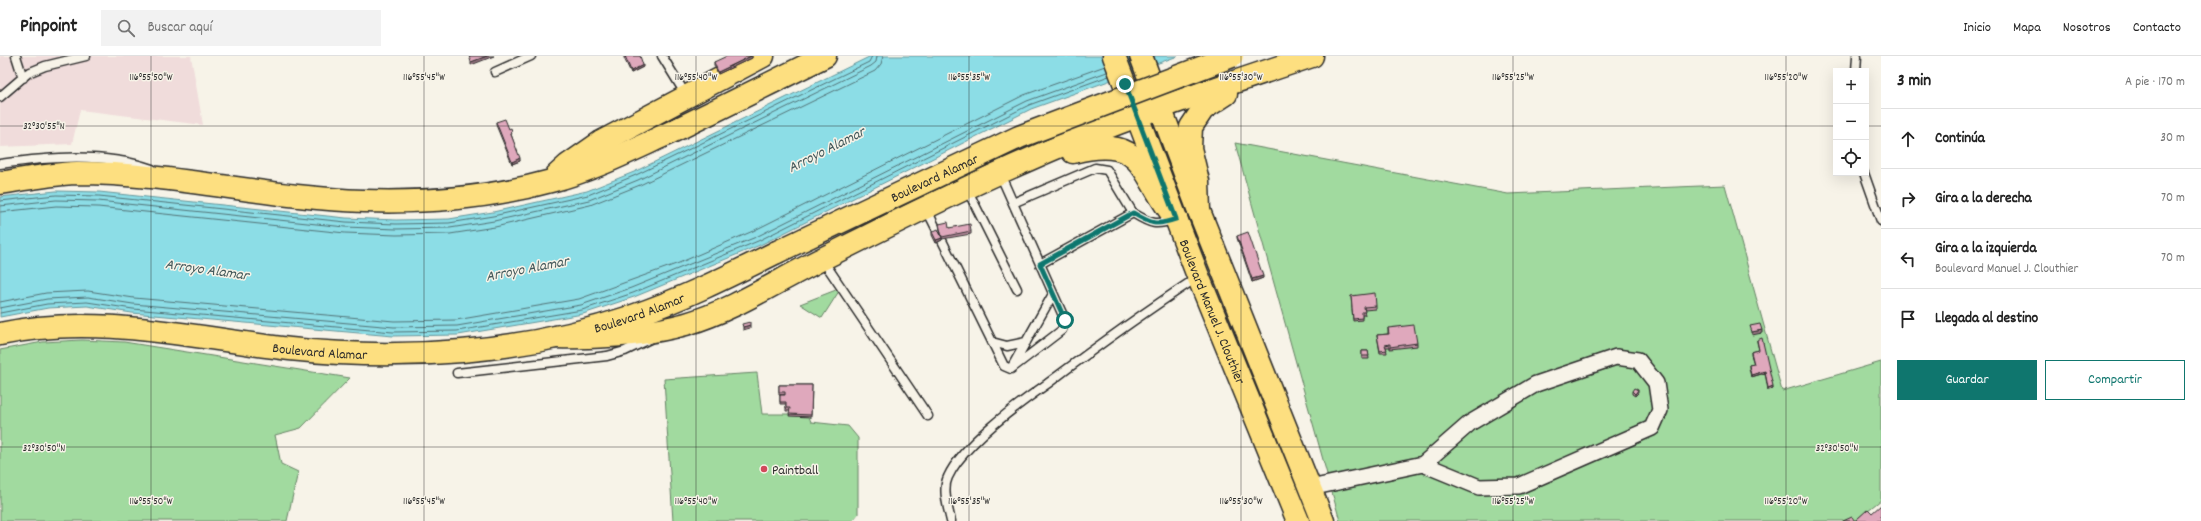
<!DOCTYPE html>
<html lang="es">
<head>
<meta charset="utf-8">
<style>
	:root { --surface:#fff; --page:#f2f2f2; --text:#222; --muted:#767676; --line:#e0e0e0; --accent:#0f766e }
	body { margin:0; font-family:Dekko,sans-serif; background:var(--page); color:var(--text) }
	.controls { position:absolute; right:12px; top:12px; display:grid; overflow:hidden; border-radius:0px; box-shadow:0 4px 16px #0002 }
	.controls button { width:36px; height:36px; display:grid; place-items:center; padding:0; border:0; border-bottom:1px solid var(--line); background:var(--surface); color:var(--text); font:20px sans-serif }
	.stop { position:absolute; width:12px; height:12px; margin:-9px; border:3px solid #0f766e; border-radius:50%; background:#fff }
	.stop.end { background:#0f766e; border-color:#fff; box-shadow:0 1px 4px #0008 }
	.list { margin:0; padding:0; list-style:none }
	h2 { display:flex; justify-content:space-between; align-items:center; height:52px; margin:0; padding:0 16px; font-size:17px }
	h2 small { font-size:13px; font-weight:400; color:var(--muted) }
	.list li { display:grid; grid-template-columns:26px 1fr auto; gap:12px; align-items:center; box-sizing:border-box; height:60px; padding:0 16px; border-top:1px solid var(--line) }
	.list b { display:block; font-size:15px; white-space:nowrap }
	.list p { margin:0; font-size:13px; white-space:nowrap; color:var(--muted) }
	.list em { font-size:13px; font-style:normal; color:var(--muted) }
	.actions { display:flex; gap:8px; padding:12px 16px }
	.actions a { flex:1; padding:9px 0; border:1px solid var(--accent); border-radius:0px; text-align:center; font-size:14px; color:var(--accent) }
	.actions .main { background:var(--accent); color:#fff }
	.icon { flex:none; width:22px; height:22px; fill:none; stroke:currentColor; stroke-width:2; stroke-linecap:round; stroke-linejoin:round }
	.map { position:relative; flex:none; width:1881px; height:465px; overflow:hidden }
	header { display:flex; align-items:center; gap:24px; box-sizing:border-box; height:56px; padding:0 20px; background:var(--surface); border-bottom:1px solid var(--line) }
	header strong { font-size:19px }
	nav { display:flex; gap:22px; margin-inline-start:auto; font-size:14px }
	.search { width:280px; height:36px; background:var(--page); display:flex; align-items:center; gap:10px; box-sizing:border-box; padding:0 14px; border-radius:0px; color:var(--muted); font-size:15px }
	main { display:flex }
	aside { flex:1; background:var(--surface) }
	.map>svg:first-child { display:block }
	.built { fill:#f0dcdb }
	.green { fill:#a1da9f; stroke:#668265 }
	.water { fill:#8cdde6; stroke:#65969b }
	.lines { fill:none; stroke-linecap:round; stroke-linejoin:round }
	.shore { stroke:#527276; stroke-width:1 }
	.service-casing { stroke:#2b2b2b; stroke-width:11 }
	.minor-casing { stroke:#2b2b2b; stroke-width:18 }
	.primary-casing { stroke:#2b2b2b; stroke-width:25 }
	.trunk-casing { stroke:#2b2b2b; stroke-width:25 }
	.service { stroke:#f7f3e8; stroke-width:8 }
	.minor { stroke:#f7f3e8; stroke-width:15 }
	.primary { stroke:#fddf80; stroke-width:22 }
	.trunk { stroke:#fddf80; stroke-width:22 }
	.trunk-bridge-casing { stroke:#2b2b2b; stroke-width:25; stroke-linecap:butt }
	.trunk-bridge { stroke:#fddf80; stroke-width:22 }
	.wall { fill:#c090a2; stroke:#2b2b2b }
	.shaded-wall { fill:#9c7684; stroke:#2b2b2b }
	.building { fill:#dfa8bc; stroke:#2b2b2b }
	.route { stroke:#0f766e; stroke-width:5 }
	.ticks { fill:none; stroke:#2b2b2b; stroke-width:1; stroke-opacity:0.45 }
	.poi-dot { fill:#d1495b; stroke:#f7f3e8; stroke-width:1.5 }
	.labels { text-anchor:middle; stroke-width:3; stroke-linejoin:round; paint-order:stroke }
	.street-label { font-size:14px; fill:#2b2b2b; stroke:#f7f3e8 }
	.poi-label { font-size:14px; fill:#2b2b2b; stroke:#f7f3e8; text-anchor:start }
	.water-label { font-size:15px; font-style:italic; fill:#43585a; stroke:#f7f3e8 }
	.ticks-label { font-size:10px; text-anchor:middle; fill:#2b2b2b; stroke:#f7f3e8; stroke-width:3; stroke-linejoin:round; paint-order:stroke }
</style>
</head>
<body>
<header>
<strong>Pinpoint</strong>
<div class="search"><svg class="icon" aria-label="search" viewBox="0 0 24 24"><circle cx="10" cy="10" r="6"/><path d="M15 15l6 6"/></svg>Buscar aquí</div>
<nav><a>Inicio</a><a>Mapa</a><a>Nosotros</a><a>Contacto</a></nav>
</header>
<main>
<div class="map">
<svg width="1881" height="465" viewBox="0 0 1881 465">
	<rect width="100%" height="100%" fill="#f7f3e8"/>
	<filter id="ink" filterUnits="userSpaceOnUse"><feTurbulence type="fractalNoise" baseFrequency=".025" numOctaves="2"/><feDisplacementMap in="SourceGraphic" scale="8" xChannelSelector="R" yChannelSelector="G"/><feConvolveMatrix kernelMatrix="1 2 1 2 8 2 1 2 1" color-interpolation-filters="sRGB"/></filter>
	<g filter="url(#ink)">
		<path class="built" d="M0,0H191L203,69L80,54L72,88L0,91Z"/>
		<path class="green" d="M1235,87L1508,138L1725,129L1782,335L1881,306V444L1854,465H1340Z
			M841,232L822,262L800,248Z
			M82,284L124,286L350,322L301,372L275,379L281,408L298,416L287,465H0V294L43,286Z
			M757,317L762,358H808L811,366L848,370L858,382V458L852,465H673L664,323Z"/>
		<path class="water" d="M871,0H1178L1031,53L760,189L634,241L583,258L458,279L393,280L132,257L87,250L48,252L0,261V141L56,135L99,136L346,162L396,164L449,163L493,156L587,135L634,116Z"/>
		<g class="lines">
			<path class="shore" d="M0,145L56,139L99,140L346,166L396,168L449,167L493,160L588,139L636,119L869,6L872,0
				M0,150L56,144L98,145L345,171L396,173L450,172L494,165L589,144L638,124L871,10L876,6L877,0
				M0,156L56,150L98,151L345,177L396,179L450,178L495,171L590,149L640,129L875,15L881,8L883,0
				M0,246L46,237L88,235L134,242L394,265L456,264L579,243L679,207L753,175L1024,39L1105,10
				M0,252L47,243L88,241L133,248L394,271L457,270L581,249L631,232L756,181L1027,45L1107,16
				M0,257L47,248L87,246L133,253L393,276L457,275L582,254L633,237L758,185L1029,49L1109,20"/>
			<defs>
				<path id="service" d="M16,0L23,22
					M662,0L686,39
					M1856,15L1857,0
					M495,16L531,0
					M0,41L28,17L45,10L86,0
					M0,108C49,101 104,96 152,113
					M1864,117L1881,165
					M967,133L1017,233
					M1013,147L1095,112L1107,114L1133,157
					M926,152L1004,310L1011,313L1062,274L1065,264L1000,118
					M822,203L928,360
					M1040,208L1133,157C1151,168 1156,170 1175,163
					M992,286L1007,290L1026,286
					M1013,309L1053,238
					M457,317L607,300L625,295L650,283
					M951,465C948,452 942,433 948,421C963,388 1017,349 1047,328C1096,291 1146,255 1198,221"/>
				<path id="minor" d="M1310,432L1423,408L1470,367L1536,328L1616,301L1638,304L1656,327L1660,354L1652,372L1519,430L1479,431L1423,408"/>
				<g id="primary">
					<path id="s1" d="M1114,0L1198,220L1298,465"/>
					<path d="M1141,0L1199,155L1323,465"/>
				</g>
				<g id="trunk">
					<path d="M1073,96C1147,77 1140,120 1176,163"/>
					<path d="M557,119L568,109L601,86L763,0"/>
					<path d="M0,127C25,123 51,118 77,117C173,117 268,142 364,145C427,147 490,142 551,125C590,115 626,97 663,80C717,54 771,27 825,0"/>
					<path d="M1199,155L1198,125L1190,92L1191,71L1203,53L1226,38"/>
					<path id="s2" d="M0,278C96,257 194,282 290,293C402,305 523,297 630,261C681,244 729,220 777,196"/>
					<path d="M556,281C600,282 643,280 686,268C734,254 777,225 822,203C890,169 958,134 1028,104C1120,63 1217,32 1312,0"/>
				</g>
			</defs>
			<use href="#service" class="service-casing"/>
			<use href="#minor" class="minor-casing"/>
			<use href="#primary" class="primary-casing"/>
			<use href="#trunk" class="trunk-casing"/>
			<use href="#service" class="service"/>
			<use href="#minor" class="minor"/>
			<use href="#primary" class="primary"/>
			<use href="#trunk" class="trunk"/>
			<defs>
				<g id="trunk-bridge">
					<path id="s3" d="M777,196L1019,81L1232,0"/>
				</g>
			</defs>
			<use href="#trunk-bridge" class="trunk-bridge-casing"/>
			<use href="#trunk-bridge" class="trunk-bridge"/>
		</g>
		<path class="wall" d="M624,0L643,11L631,17L624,2Z
			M752,0V2L718,18L714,9V6Z
			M496,66L509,73L512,78H511L520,105L512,108L496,69Z
			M939,168L949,172L971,175V178L942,183V182V184L936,187L932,179V176L941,181Z
			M1237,180L1263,222L1252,226L1237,182Z
			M1351,240L1376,250V253L1364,254L1365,259H1362V264L1353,265Z
			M1388,272L1417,287V290L1390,293V291H1386L1387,297H1380L1377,279L1388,278Z
			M1757,284L1773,333L1768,334L1765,317L1751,321L1749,312V309L1754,308L1751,299V296L1759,294L1757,286Z
			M1362,295H1368L1369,303H1362Z
			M779,329H812L811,361L789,360L790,355H786V348H780V339H785H779Z
			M1632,335L1638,337L1635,340L1632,338Z"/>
		<path class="shaded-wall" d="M487,0H494L471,9V6Z
			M751,0H752V2L718,18V16Z
			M643,9V11L631,17V15Z
			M520,102V105L512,108V106Z
			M942,182V184L936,187V184Z
			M1263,220V222L1252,226V223Z
			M750,269V272L743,274V271Z
			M1762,274V277L1752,279V276Z
			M1765,315V317L1751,321V319Z
			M1773,330V333L1768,334V332Z
			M1638,334V337L1635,340V338Z"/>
		<path class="building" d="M469,0H487L471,6Z
			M625,0H640L643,9L631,15Z
			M727,0H751L718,16L714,6Z
			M505,63L509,73L511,72L512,75L510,76L520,102L512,106L496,66Z
			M948,166L949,172L970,168L971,175L942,181L939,168Z
			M938,173L942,182L936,184L932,176Z
			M1248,176L1263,220L1252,223L1237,180Z
			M1375,237L1376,250L1364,251L1365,256H1362V262L1353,263L1351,240Z
			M750,266V269L743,271L742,268Z
			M1760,268L1762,274L1752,276L1750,270Z
			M1414,269L1417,287L1390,291V288L1385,289L1387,294L1380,295L1377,279L1389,278L1388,272Z
			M1762,282L1773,330L1768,332L1765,315L1751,319L1749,309L1754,308L1751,296L1759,294L1757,284Z
			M1362,295H1368L1369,300H1362Z
			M779,329H812L811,359L789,358L790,352H786V346H780V339H785V336H779Z
			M1634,332L1638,334L1635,338L1632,335Z
			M1881,449V465H1843L1852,461L1855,465L1868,453L1872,457Z"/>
	</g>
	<g class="lines" filter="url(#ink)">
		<path class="route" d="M1065,264L1040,208L1133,157C1151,168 1156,170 1176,163L1125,28"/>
	</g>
	<path class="ticks" d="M151,0V465M424,0V465M696,0V465M969,0V465M1241,0V465M1513,0V465M1786,0V465M0,70H1836M1866,70H1881M0,391H1881"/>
	<circle class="poi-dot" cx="764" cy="413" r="4"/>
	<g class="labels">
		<g class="street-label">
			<text dy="5" stroke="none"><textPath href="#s3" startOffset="174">Boulevard Alamar</textPath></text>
			<text dy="5" stroke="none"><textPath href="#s2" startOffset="646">Boulevard Alamar</textPath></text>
			<text dy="5" stroke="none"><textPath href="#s1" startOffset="274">Boulevard Manuel J. Clouthier</textPath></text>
			<text dy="5" stroke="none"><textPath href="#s2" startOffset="322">Boulevard Alamar</textPath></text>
		</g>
		<g class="poi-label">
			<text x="772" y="418">Paintball</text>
		</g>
		<g class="water-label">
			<text transform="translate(826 93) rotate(-27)" y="5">Arroyo Alamar</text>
			<text transform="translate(527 212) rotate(-11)" y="5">Arroyo Alamar</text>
			<text transform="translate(207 213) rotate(8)" y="5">Arroyo Alamar</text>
		</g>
	</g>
	<g class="ticks-label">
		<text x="151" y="24">116°55'50"W</text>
		<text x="424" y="24">116°55'45"W</text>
		<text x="696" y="24">116°55'40"W</text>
		<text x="969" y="24">116°55'35"W</text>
		<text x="1241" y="24">116°55'30"W</text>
		<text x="1513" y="24">116°55'25"W</text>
		<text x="1786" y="24">116°55'20"W</text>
		<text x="44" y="73">32°30'55"N</text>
		<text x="44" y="395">32°30'50"N</text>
		<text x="1837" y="395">32°30'50"N</text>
		<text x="151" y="448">116°55'50"W</text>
		<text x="424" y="448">116°55'45"W</text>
		<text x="696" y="448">116°55'40"W</text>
		<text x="969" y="448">116°55'35"W</text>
		<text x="1241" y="448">116°55'30"W</text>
		<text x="1513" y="448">116°55'25"W</text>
		<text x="1786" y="448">116°55'20"W</text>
	</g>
</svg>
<div class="controls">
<button>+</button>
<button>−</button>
<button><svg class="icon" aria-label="locate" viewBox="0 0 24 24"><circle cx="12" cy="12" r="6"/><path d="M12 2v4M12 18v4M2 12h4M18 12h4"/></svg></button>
</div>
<div class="stop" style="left:1065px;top:264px"></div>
<div class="stop end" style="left:1125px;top:28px"></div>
</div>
<aside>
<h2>3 min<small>A pie · 170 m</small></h2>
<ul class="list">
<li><svg class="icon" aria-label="ahead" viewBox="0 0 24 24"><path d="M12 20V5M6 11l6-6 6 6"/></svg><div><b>Continúa</b></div><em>30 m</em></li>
<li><svg class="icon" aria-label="right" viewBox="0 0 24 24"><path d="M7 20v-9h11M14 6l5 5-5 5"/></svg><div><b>Gira a la derecha</b></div><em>70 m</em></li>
<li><svg class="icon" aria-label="left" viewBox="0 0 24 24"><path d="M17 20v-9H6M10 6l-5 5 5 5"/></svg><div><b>Gira a la izquierda</b><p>Boulevard Manuel J. Clouthier</p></div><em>70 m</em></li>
<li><svg class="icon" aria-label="arrive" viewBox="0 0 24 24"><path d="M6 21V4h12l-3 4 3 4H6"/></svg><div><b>Llegada al destino</b></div></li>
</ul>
<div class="actions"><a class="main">Guardar</a><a>Compartir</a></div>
</aside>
</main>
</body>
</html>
